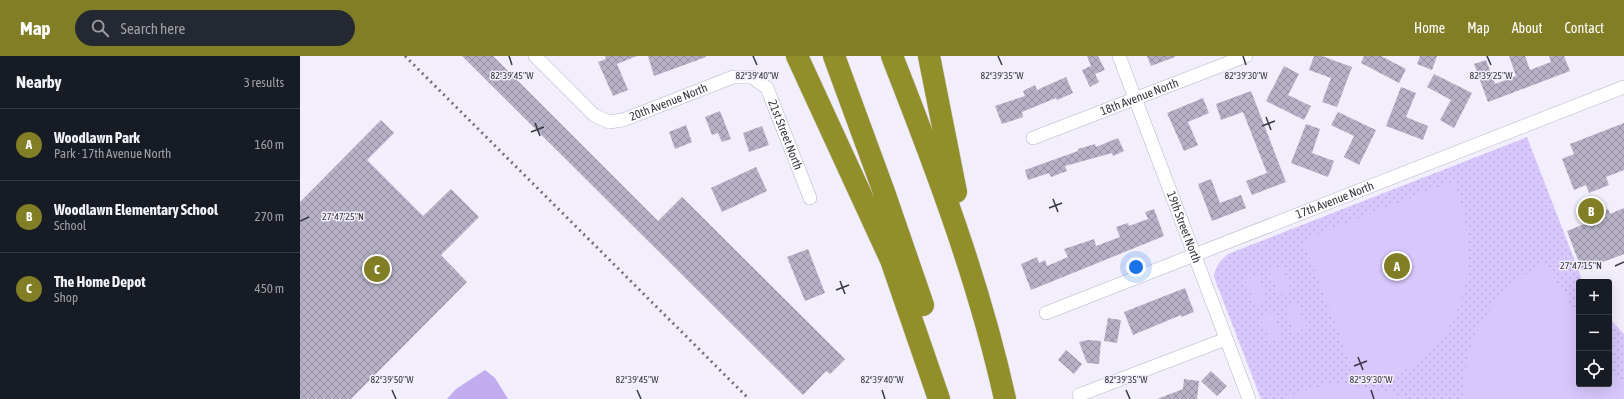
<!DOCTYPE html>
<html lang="en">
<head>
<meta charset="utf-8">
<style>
	:root { --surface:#171b24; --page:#242831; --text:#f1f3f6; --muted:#9ea1a6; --line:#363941; --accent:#817e26 }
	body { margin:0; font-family:"Asap Condensed",sans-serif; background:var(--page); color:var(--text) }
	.controls { position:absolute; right:12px; bottom:12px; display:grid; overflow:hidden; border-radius:4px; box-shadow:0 4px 16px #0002 }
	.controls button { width:36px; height:36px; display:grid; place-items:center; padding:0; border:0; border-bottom:1px solid var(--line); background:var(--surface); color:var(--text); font:20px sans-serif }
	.you { position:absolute; left:836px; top:211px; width:14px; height:14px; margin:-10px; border:3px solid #fff; border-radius:50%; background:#1a73e8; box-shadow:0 0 0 6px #1a73e833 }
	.badge { display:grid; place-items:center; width:26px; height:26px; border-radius:50%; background:var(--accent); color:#fff; font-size:13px; font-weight:700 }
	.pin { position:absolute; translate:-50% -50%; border:2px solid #fff; box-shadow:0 1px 4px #0006 }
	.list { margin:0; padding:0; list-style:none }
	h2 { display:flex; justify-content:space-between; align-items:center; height:52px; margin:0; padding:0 16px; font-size:17px }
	h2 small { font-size:13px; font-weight:400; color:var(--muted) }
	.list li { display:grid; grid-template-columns:26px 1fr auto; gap:12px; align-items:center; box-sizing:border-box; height:72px; padding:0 16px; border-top:1px solid var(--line) }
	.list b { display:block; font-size:15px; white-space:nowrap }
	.list p { margin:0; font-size:13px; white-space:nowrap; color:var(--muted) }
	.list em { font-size:13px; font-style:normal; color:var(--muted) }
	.icon { flex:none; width:22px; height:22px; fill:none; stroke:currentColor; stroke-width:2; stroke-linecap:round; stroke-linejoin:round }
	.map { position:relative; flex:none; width:1324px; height:343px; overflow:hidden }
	header { display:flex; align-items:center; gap:24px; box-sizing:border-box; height:56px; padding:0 20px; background:var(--accent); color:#fff }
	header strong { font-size:19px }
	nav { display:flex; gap:22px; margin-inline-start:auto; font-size:14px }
	.search { width:280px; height:36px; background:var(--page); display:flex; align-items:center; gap:10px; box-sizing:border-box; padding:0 14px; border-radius:22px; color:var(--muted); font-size:15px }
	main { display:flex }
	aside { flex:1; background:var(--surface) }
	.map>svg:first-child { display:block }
	.park { fill:url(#park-dots) }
	.pitch { fill:#d7c7fc }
	.water { fill:#c1acf0 }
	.building { fill:url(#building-cross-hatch) }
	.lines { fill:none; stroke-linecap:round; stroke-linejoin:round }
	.street-casing { stroke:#b9b3c9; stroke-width:14 }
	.highway-casing { stroke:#cfcfd1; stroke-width:23 }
	.street { stroke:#fff; stroke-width:13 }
	.highway { stroke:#928f2b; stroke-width:22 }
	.rail { stroke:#716e78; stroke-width:3; stroke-dasharray:2 4; stroke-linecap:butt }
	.ticks { fill:none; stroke:#39373f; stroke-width:1.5 }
	.labels { text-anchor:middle; stroke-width:3; stroke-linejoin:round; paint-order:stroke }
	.street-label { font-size:12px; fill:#39373f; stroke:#f2eefc }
	.ticks-label { font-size:10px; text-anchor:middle; fill:#39373f; stroke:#f2eefc; stroke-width:3; stroke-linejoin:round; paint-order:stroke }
</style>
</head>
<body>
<header>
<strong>Map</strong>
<div class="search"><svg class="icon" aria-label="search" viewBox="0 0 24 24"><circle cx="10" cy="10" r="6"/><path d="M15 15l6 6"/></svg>Search here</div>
<nav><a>Home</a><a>Map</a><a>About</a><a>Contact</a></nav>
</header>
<main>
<aside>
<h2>Nearby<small>3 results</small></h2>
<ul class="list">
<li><span class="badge">A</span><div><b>Woodlawn Park</b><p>Park · 17th Avenue North</p></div><em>160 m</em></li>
<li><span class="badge">B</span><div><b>Woodlawn Elementary School</b><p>School</p></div><em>270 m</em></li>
<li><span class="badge">C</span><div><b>The Home Depot</b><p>Shop</p></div><em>450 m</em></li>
</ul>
</aside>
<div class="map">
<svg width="1324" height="343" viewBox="0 0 1324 343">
	<defs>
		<pattern id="park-dots" width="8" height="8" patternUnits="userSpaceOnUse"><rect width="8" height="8" fill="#d7c7fc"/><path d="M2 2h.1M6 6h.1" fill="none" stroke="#b9acd9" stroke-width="1.8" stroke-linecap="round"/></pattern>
		<pattern id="building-cross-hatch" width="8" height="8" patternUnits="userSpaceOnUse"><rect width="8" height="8" fill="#b7b1c7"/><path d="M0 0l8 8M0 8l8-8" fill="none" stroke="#9691a3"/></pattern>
	</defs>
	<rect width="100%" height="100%" fill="#f2eefc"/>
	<path class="park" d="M1227,81L1283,226H1279V328H1309V262L1324,278V343H961L914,221C915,210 920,205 928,198Z"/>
	<path class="pitch" d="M1154,125C1164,154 1172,188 1167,220C1161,261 1137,298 1101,316C1094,320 1086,325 1078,325C1072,326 1064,325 1057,325L1003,184Z
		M1244,206L1279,261V328H1309V309L1324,333V343H1163C1164,279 1191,239 1244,206Z
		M982,210L991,234L979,239L969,215Z
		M958,219L967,243L955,248L945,224Z
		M997,248L1007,272L994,277L985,253Z
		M973,257L982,281L970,286L960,261Z
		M1033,328C1058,330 1085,332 1108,343H984L1002,335Z"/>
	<path class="water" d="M185,314L195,322L208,343H147L156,333Z"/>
	<path class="building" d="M162,0H193L358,165L382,141L545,303L530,318L526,315L503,339Z
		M305,0H337L317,8L328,34L313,40L298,6L306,3Z
		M348,0H406V1L354,20Z
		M787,0H798L805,14L795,18L799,26L790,31L782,14L791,10Z
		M847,0H875V1L851,10Z
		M1014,0H1022L1052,11L1037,51L1022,46L1031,22L1009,14Z
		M1064,0H1081L1106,13L1099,27L1061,7Z
		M1120,0H1137L1132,14L1117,8Z
		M1209,0H1225L1230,14L1251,6L1249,0H1264L1270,15L1188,46L1174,8L1186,4L1195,28L1216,20Z
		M984,10L999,18L988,39L1011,50L1004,64L966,45Z
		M1134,18L1172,37L1154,72L1140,64L1151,44L1127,31Z
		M766,21L773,37L757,44L756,42L722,56L723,61L702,68L695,50L725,40L723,35L735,29L737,34Z
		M1101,31L1116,37L1106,61L1128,70L1123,84L1086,70Z
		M951,35L986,126L952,139L946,125L967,117L952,79L943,56L921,64L916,48Z
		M903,42L909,57L888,66L898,89L884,95L867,57Z
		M420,55L431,83L422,86L418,77L412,79L405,61Z
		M1038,56L1076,74L1059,109L1044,101L1054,80L1031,69Z
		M81,64L94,77L67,104L123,160L151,133L179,161L141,199L167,226L51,343H0V146Z
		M1324,67V114L1306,121L1309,129L1289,137L1286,129L1274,134L1262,103L1274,98L1270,88Z
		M1006,68L1020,73L1012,97L1034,105L1028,121L991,107Z
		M386,69L392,86L375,93L369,76Z
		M462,70L469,89L449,96L443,77Z
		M818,82L824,95L813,100L812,97L765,110L767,115L751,121L749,117L728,124L725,114L778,95V93L795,88L796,91Z
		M456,111L467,135L422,156L411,132Z
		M911,123L920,147L941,139L946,152L912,165L898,128Z
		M1324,152V198L1282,214L1267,175L1299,162L1297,157L1308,153L1310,158Z
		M854,153L864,180L731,234L721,208L737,201L739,207L745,204L747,210L768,201L764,193L794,183L796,190L820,181L816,171L828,167L829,170L848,163L845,156Z
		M508,193L525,237L505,245L487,201Z
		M885,232L894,256L881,261V259L833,279L824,256Z
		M808,262L821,264L817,287L804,285Z
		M788,284L801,285L799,308L787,307L779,286Z
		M766,294L782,308L774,318L758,304Z
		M911,315L927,330L917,340L901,325Z
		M884,323L899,325L897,343H857L883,333Z"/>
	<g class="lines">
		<defs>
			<g id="street">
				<path id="s1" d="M235,0L294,59L309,66L323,64L433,21H452L467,32L510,142"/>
				<path id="s2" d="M819,0L949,343"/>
				<path id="s3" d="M733,82L946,0"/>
				<path id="s4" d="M746,257L1324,31"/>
				<path d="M779,339L926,283"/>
			</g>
			<path id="highway" d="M497,0L591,204L639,343
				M534,0L584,136L623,249
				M592,0C636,112 679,225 705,343
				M629,0L656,136"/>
		</defs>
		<use href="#street" class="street-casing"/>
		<use href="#highway" class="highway-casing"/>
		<use href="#street" class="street"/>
		<use href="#highway" class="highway"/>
		<path class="rail" d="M105,0L449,343"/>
	</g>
	<path class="ticks" d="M209,0L212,9M453,0L457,9M698,0L702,9M943,0L946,9M1187,0L1191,9M966,61L971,74M235,67L240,80M962,70L975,65M231,76L244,71M753,143L758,156M749,152L762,147M0,165L9,161M1315,210L1324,206M540,225L545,238M536,234L549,229M1058,301L1063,314M1054,310L1067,305M92,334L96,343M337,334L341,343M582,334L585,343M826,334L830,343M1071,334L1074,343"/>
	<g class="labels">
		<g class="street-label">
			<text dy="4" stroke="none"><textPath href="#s3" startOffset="114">18th Avenue North</textPath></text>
			<text dy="4" stroke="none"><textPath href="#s1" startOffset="163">20th Avenue North</textPath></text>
			<text dy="4" stroke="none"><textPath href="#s1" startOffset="320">21st Street North</textPath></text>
			<text dy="4" stroke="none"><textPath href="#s4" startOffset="310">17th Avenue North</textPath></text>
			<text dy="4" stroke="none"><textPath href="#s2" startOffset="183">19th Street North</textPath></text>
		</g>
	</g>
	<g class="ticks-label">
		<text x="212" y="23">82°39'45"W</text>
		<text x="457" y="23">82°39'40"W</text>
		<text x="702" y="23">82°39'35"W</text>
		<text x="946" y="23">82°39'30"W</text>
		<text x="1191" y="23">82°39'25"W</text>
		<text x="43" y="164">27°47'25"N</text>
		<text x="1281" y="213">27°47'15"N</text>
		<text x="92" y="327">82°39'50"W</text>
		<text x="337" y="327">82°39'45"W</text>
		<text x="582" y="327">82°39'40"W</text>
		<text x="826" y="327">82°39'35"W</text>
		<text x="1071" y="327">82°39'30"W</text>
	</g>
</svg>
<div class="controls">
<button>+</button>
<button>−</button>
<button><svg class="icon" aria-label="locate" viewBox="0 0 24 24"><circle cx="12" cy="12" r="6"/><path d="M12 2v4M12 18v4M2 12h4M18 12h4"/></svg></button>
</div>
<div class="you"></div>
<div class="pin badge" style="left:1097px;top:210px">A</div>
<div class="pin badge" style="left:1291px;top:155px">B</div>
<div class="pin badge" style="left:77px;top:213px">C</div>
</div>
</main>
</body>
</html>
